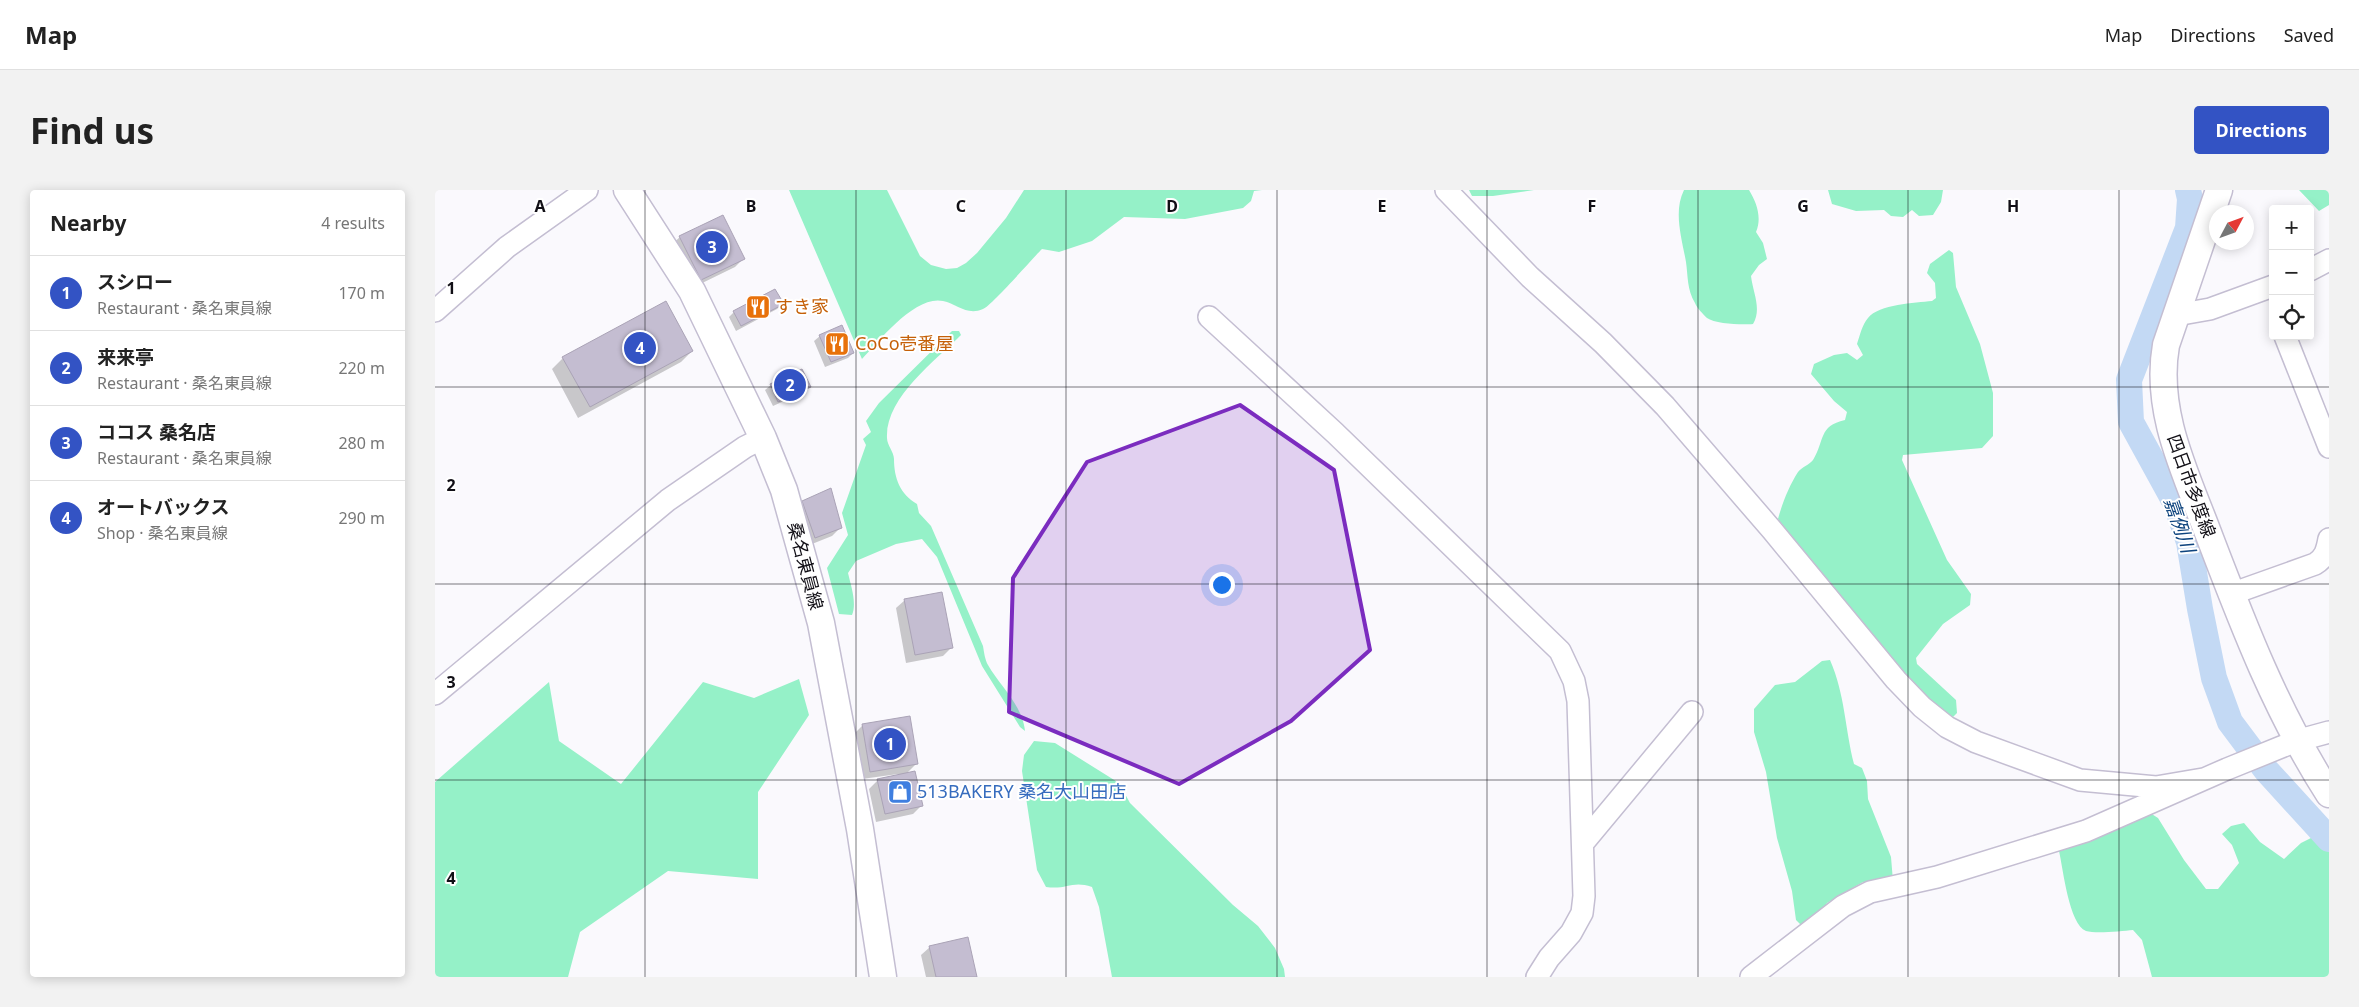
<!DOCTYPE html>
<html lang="en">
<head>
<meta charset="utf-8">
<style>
	:root { --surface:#fff; --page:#f2f2f2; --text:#222; --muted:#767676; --line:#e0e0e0; --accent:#3353c4 }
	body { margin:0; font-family:"Noto Sans","Noto Sans JP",sans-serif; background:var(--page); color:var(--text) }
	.controls { position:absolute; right:15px; top:15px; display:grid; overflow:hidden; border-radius:5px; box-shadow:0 2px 12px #0003 }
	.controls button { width:45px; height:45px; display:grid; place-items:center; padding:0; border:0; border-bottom:1px solid var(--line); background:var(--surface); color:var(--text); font:25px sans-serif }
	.compass { position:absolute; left:1774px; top:15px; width:45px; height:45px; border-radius:50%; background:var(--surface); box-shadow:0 2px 12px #0003; rotate:49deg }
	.you { position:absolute; left:786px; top:394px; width:18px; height:18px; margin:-12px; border:4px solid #fff; border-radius:50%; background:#1a73e8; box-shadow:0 0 0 8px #1a73e833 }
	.badge { display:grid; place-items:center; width:32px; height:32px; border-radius:50%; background:var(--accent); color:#fff; font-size:16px; font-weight:700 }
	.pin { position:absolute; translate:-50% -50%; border:2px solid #fff; box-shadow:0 1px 5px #0006 }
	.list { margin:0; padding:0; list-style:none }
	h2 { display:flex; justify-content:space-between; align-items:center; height:65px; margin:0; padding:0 20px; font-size:21px }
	h2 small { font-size:16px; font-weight:400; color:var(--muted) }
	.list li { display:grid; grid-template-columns:32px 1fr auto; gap:15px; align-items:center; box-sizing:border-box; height:75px; padding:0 20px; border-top:1px solid var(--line) }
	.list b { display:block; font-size:19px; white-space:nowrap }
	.list p { margin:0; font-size:16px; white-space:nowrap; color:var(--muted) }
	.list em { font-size:16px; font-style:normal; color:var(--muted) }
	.icon { flex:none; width:28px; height:28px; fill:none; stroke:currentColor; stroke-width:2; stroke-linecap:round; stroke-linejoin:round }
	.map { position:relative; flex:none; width:1894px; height:787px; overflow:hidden; border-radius:5px }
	header { display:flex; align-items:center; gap:30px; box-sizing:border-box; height:70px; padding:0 25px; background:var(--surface); border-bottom:1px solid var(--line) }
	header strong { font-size:24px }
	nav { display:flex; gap:28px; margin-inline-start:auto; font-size:18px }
	.intro { display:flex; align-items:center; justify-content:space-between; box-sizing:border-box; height:120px; padding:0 30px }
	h1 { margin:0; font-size:35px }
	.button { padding:12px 22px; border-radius:5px; background:var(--accent); color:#fff; font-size:18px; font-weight:700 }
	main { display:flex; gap:30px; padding:0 30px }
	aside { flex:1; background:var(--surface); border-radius:5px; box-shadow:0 2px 12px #0003 }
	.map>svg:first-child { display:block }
	.green { fill:#95f1c8 }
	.shadow { fill:#0003 }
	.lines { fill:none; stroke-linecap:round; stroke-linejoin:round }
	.river { stroke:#c3d9f4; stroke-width:26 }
	.building { fill:#c4bdd1; stroke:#aaa3b6 }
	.minor-casing { stroke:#c4bed2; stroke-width:24 }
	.major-casing { stroke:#c4bed2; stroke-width:29 }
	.minor { stroke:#fff; stroke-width:21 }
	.major { stroke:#fff; stroke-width:26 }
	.marked { fill:#7b2cbf; fill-opacity:0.2; stroke:#7b2cbf; stroke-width:4; stroke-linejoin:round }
	.grid { fill:none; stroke:#110f16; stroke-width:1; stroke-opacity:0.55 }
	.labels { text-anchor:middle; stroke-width:4; stroke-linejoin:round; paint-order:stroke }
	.food-label { font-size:18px; fill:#c56008; stroke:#fff; text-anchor:start }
	.street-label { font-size:18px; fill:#110f16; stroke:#fff }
	.shop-label { font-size:18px; fill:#366cbe; stroke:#fff; text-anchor:start }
	.water-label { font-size:19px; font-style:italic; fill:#0e447e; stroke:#fff }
	.grid-label { font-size:16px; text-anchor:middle; font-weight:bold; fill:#110f16; stroke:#fff; stroke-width:4; stroke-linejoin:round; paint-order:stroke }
</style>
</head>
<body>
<header>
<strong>Map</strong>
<nav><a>Map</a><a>Directions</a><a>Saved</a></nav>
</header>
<div class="intro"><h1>Find us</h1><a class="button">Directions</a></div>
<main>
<aside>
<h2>Nearby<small>4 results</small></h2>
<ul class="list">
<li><span class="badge">1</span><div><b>スシロー</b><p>Restaurant · 桑名東員線</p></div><em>170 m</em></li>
<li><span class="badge">2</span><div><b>来来亭</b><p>Restaurant · 桑名東員線</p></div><em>220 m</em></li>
<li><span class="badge">3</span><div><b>ココス 桑名店</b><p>Restaurant · 桑名東員線</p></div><em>280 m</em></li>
<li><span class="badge">4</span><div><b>オートバックス</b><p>Shop · 桑名東員線</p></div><em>290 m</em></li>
</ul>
</aside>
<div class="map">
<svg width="1894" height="787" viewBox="0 0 1894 787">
	<rect width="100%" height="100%" fill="#faf9fd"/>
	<path class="green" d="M354,0H452L485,66L496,75L511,79L522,78L531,73L542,63L571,28L589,0H827L819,1L816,11L808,18L750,29L689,27L657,51L624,62L607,59C597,69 556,116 548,119C532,126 522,114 508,111C480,105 444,151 427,169Z
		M1034,0H1099L1058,6H1037Z
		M1249,0H1314C1322,13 1327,28 1321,42L1328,53L1332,69L1324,75L1316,86C1318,103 1327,119 1318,134C1307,135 1280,134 1272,128C1268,124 1262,118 1260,113C1252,100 1253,86 1251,72C1247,49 1238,22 1249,0Z
		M1393,0H1508L1506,12L1498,25L1484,26L1477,20L1468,27L1456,26L1449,20L1421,21L1397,14Z
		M1864,0H1894V15L1884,21Z
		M1514,60L1518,63L1521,97L1545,154L1558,203V246L1547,258L1468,265L1467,270L1512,370L1536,404L1535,415L1508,434L1481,468L1482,474L1521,510L1522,523L1518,527L1511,525L1441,462L1343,329C1347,314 1354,296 1363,282C1367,277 1374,275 1378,270C1390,251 1383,236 1410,230L1412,222L1399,211L1376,184L1379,174L1399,165L1412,163L1422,170L1428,165L1422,154C1425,145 1427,135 1433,128C1444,114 1480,113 1497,111L1501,108L1500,93L1492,83L1495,74Z
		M517,141H524L526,145C500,171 450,208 452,248C452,255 459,262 459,269C459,288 465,304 482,314L484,323L496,336L548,456C549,462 550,470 553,475C565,496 588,516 590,541L585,537L547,476L502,367L487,349L461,354L421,371L413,383C416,396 422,413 417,425L404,424L392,378L413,345L407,323L431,255L428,249L436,242L431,231L444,213Z
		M1395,470C1410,504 1410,539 1419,574L1427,578L1432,591L1433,609L1456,667L1458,691L1428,692L1392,713L1387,723L1369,738L1361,730L1357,701L1342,648L1331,582L1319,542V519L1340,495L1360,492L1387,471Z
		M364,489L374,525L323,602V689L233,681L145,742L133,787H0V592L114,492L124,551L186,594L268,492L319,508Z
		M599,551L620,553L684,593L695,613L798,715L823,736L840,758L849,779L850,787H677L664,717L657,697C637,690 632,700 611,697L602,680L587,581L589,565Z
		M1712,621L1723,628L1749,670L1771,699H1783L1804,673L1797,655L1787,644L1796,636L1809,633L1825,652L1849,669L1866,653L1882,645L1894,659V787H1717L1707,750L1698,740C1687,741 1661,744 1651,741C1634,735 1628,678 1624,661L1641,651Z"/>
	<path class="shadow" d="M245,47L308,69L300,77L257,98L236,55Z
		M347,114L342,119L301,141L294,127L299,122Z
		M385,146L418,163L413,168L390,177L379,151Z
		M257,161L246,172L143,228L117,179L128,168Z
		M336,195L374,197L369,202L338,216L330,200Z
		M367,312L406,337L397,346L372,356L359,320Z
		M470,410L516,458L508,466L471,473L461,418Z
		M428,535L481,574L471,584L487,615L478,624L441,632L434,599L443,590L463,586V584L427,589L420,543Z
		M495,757L541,787H491L486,765Z"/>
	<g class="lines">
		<path class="river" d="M1753,0L1755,9L1753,38L1694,190L1696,232L1741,314L1754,352L1765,419L1779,488L1795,532L1831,580L1894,649"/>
	</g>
	<path class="building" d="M288,25L310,69L266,90L244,46Z
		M340,99L349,114L306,136L298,121Z
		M231,111L258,161L155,217L127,167Z
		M407,135L419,163L396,172L384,145Z
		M367,179L376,197L343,212L335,194Z
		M396,298L407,338L380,348L367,311Z
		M507,402L518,458L480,465L469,409Z
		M475,526L483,574L435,582L427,534Z
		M480,581L488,616L450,624L442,589Z
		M533,747L542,787H501L494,756Z"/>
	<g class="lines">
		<defs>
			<path id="minor" d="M1011,0L1095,87L1168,153L1230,216L1337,340L1461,490L1487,517L1512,537L1541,552L1645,590L1721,597L1768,589
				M1875,80L1894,70
				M0,121L72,57L152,0
				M1741,125L1775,119L1838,96
				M774,127L900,243L1125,461L1139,491L1143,511L1149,706L1147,723L1136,743L1114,768L1102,787
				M1850,146L1894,257
				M1796,404L1880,374C1890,368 1892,360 1894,349
				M0,504L233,310L310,257L328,248
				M1148,653L1257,522
				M1316,787L1408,716L1435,702L1502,687L1651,641L1792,579L1861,551L1894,542"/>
			<path id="major" d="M192,0L257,101L328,248L349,300L386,433L425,639L448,787
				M1784,0L1731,155C1719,223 1752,286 1775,348C1809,437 1842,523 1894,604"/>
		</defs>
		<use href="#minor" class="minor-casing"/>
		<use href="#major" class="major-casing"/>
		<use href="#minor" class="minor"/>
		<use href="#major" class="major"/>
	</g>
	<path class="marked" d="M805,215L899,280L935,460L856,531L744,594L574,522L578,388L652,272Z"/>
	<path class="grid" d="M210,0V787M421,0V787M631,0V787M842,0V787M1052,0V787M1263,0V787M1473,0V787M1684,0V787M0,197H1894M0,394H1894M0,590H1894"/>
	<defs>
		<symbol id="restaurant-square" viewBox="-11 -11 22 22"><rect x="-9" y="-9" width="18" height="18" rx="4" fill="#e8710a" stroke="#fff"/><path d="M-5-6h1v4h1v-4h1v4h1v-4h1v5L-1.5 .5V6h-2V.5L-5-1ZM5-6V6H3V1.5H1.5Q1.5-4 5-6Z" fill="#fff"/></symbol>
		<symbol id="shop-square" viewBox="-11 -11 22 22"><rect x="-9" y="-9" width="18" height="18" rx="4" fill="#3f7fe0" stroke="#fff"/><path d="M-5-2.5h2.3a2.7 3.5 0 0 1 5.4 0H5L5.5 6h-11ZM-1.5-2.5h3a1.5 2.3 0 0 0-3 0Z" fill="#fff"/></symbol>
	</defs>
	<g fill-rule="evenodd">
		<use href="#restaurant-square" x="309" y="103" width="28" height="28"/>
		<use href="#restaurant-square" x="388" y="140" width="28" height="28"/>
		<use href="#shop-square" x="451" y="588" width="28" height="28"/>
	</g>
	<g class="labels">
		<g class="food-label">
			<text x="340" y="123">すき家</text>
			<text x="420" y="160">CoCo壱番屋</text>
		</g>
		<g class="street-label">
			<text transform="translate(1756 296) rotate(70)" y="6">四日市多度線</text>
			<text transform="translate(370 376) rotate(75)" y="6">桑名東員線</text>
		</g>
		<g class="shop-label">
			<text x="482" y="608">513BAKERY 桑名大山田店</text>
		</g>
		<g class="water-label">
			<text transform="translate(1745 335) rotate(71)" y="7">嘉例川</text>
		</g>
	</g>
	<g class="grid-label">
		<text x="105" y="22">A</text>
		<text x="316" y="22">B</text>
		<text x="526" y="22">C</text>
		<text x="737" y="22">D</text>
		<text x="947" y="22">E</text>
		<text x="1157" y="22">F</text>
		<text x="1368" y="22">G</text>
		<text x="1578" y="22">H</text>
		<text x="16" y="104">1</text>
		<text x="16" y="301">2</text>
		<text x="16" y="498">3</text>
		<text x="16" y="694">4</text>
	</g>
</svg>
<div class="controls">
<button>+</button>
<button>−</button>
<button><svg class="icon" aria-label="locate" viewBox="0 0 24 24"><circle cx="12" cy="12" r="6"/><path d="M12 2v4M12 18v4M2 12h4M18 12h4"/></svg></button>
</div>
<svg class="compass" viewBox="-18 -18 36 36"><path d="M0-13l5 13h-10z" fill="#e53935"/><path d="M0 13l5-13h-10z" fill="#767676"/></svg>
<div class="you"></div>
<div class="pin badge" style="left:455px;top:554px">1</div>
<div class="pin badge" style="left:355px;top:195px">2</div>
<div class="pin badge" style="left:277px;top:57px">3</div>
<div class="pin badge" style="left:205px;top:158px">4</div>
</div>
</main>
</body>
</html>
